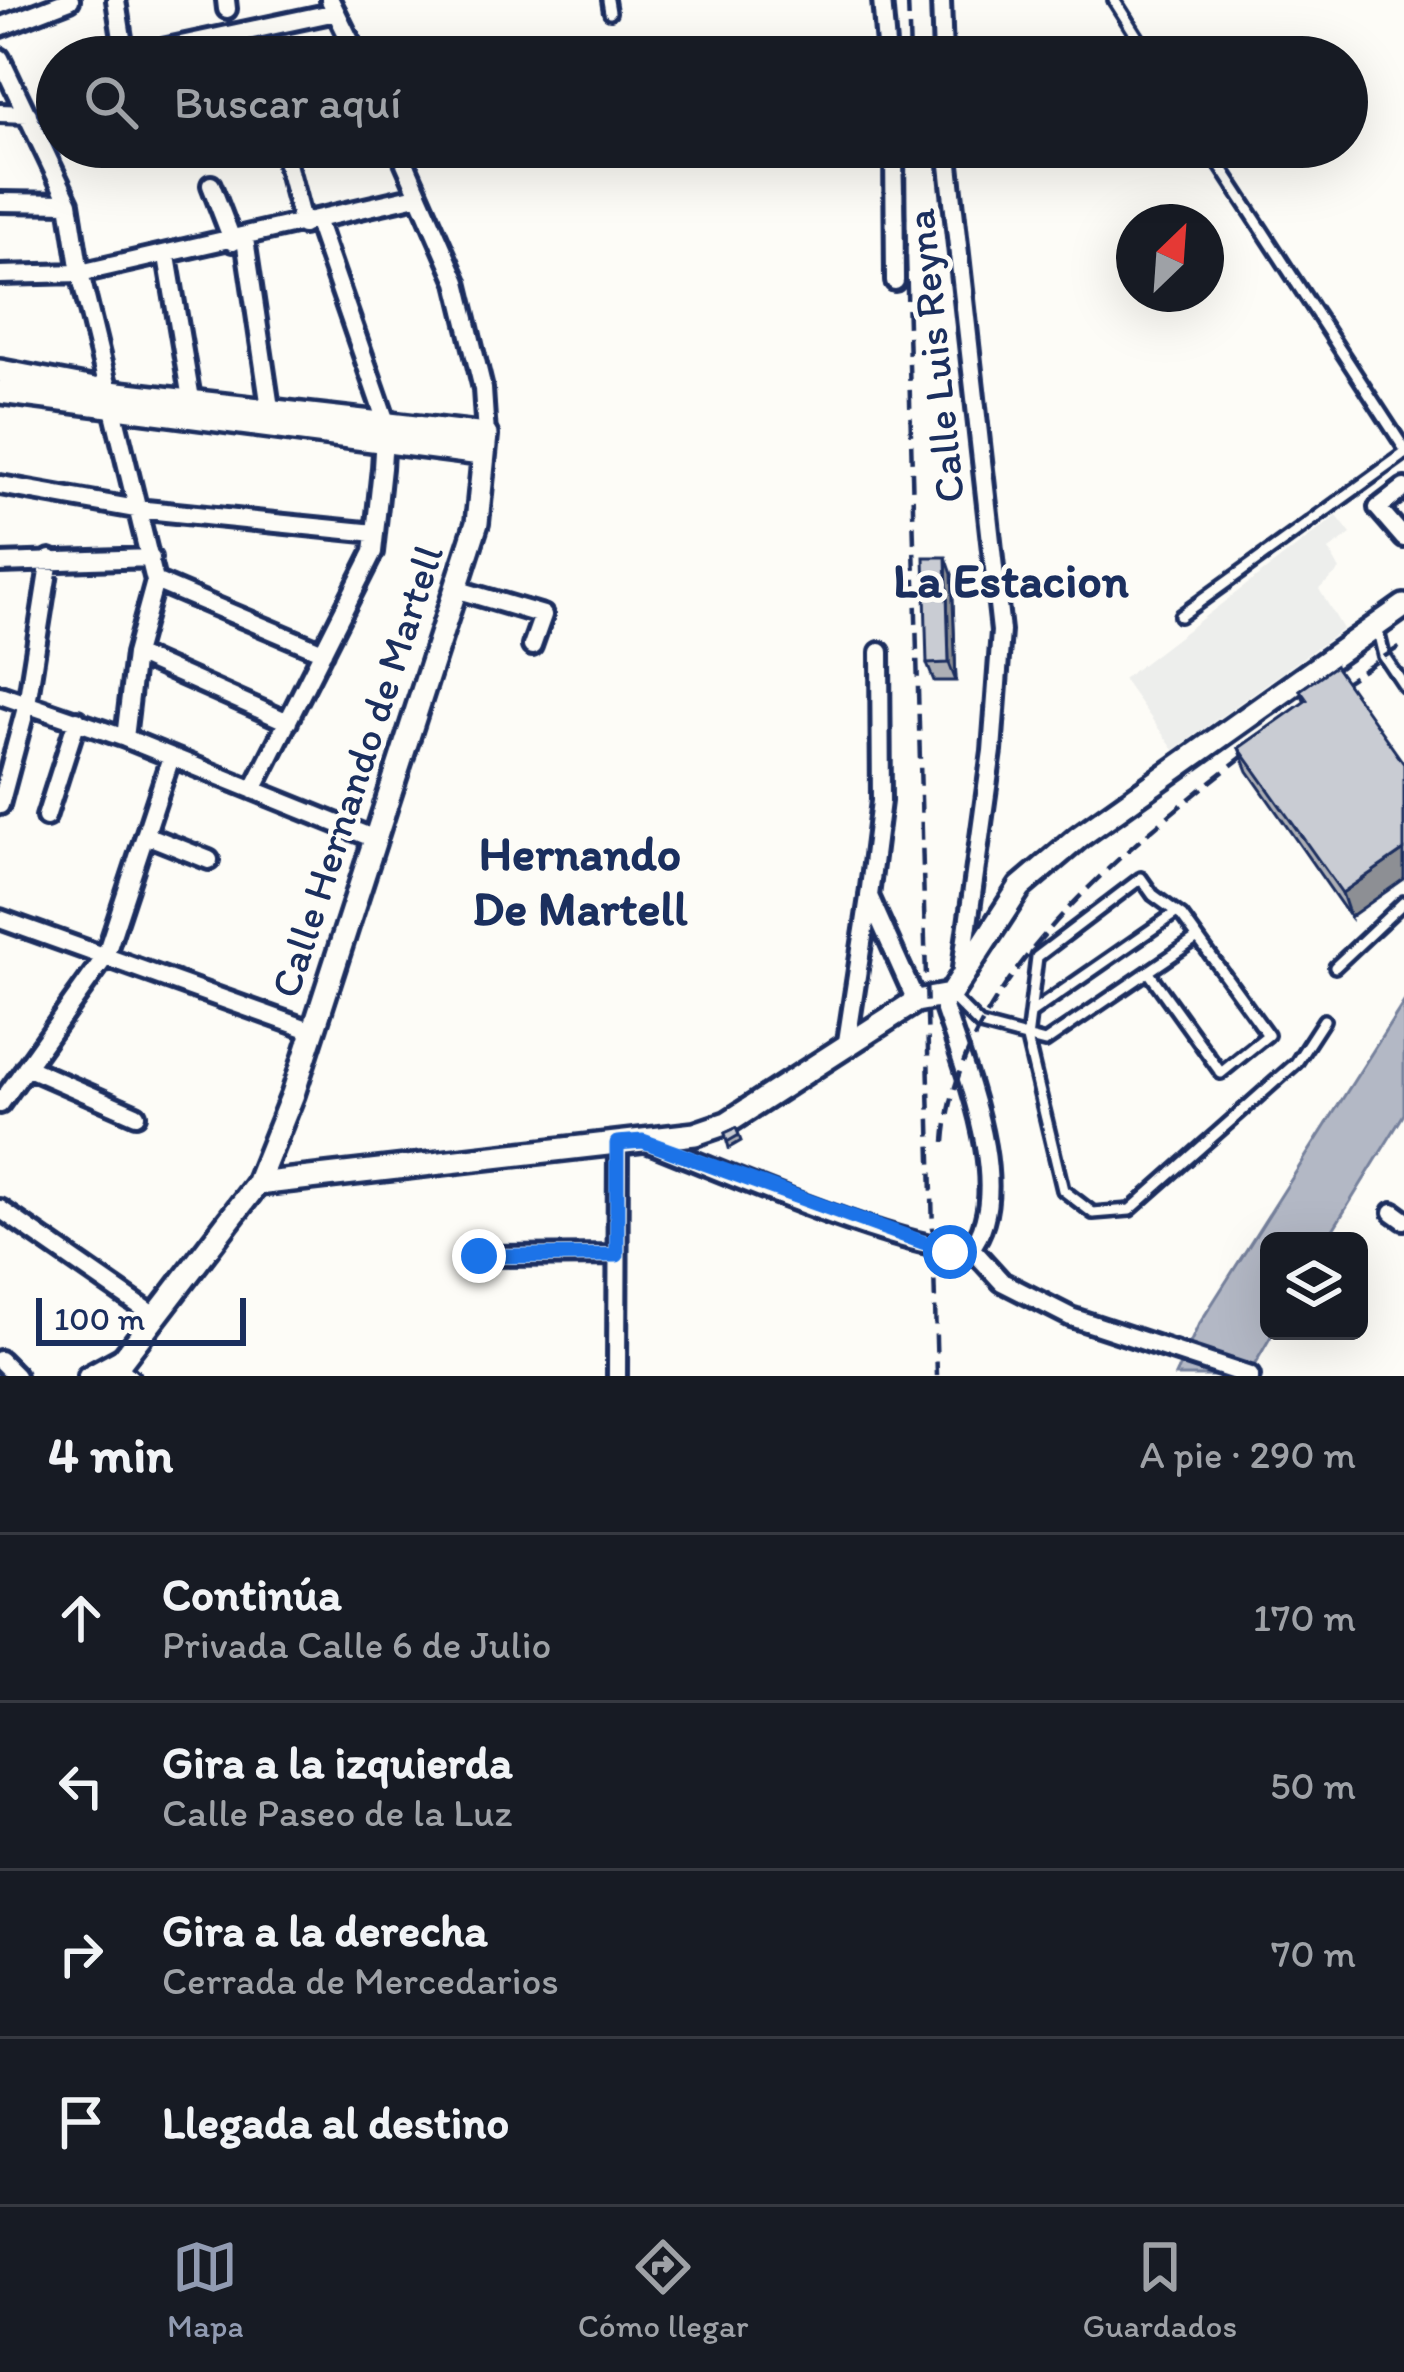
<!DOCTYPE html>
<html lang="es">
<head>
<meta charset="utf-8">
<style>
	:root { --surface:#171b24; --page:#242831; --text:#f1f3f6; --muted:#9ea1a6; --line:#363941; --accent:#919bb2 }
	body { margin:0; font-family:Itim,sans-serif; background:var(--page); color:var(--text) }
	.controls { position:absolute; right:36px; bottom:36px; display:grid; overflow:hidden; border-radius:18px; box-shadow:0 12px 48px #0002 }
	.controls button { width:108px; height:108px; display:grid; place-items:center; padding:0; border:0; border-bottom:3px solid var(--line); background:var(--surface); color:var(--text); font:60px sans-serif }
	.compass { position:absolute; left:1116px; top:204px; width:108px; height:108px; border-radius:50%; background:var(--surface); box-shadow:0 12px 48px #0002; rotate:25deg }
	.scale { position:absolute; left:36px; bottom:30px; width:210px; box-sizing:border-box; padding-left:12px; border:6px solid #1b2f5e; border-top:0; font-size:33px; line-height:42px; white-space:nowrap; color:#1b2f5e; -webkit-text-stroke:9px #fdfcf7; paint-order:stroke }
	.stop { position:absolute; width:36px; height:36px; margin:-27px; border:9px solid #1a73e8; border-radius:50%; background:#fff }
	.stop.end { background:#1a73e8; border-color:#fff; box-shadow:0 3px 12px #0008 }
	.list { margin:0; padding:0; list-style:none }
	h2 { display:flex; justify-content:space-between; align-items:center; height:156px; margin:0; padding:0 48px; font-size:51px }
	h2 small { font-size:39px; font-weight:400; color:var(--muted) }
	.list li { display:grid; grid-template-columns:78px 1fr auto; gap:36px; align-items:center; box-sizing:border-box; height:168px; padding:0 48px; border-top:3px solid var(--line) }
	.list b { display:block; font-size:45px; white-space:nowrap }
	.list p { margin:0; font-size:39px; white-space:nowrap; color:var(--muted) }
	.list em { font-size:39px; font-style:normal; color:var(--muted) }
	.icon { flex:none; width:66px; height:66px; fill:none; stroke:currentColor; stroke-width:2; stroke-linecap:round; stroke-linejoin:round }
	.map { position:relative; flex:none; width:1404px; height:1376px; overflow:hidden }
	.search { position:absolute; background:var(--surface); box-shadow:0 12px 48px #0002; left:36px; right:36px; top:36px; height:132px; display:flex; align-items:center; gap:30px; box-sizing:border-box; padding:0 42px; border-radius:66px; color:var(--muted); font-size:45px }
	.sheet { height:828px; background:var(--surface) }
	nav { display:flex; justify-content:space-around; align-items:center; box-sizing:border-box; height:168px; border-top:3px solid var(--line); background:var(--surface); font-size:33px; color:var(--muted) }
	nav a { display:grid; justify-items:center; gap:6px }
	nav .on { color:var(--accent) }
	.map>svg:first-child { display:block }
	.built { fill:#edeeec }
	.water { fill:#b3b8c5; stroke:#76819c; stroke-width:3 }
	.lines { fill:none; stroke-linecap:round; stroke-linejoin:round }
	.service-casing { stroke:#1b2f5e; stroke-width:18 }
	.minor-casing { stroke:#1b2f5e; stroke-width:26 }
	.tertiary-casing { stroke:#1b2f5e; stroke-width:30 }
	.service { stroke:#fdfcf7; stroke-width:9 }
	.minor { stroke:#fdfcf7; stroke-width:16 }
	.tertiary { stroke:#fdfcf7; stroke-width:21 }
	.rail { stroke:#1b2f5e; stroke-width:4.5; stroke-dasharray:18 9; stroke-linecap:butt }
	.wall { fill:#adafb5; stroke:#1b2f5e; stroke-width:3 }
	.shaded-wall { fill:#8d8f94; stroke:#1b2f5e; stroke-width:3 }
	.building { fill:#c9ccd3; stroke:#1b2f5e; stroke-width:3 }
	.route { stroke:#1a73e8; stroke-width:15 }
	.labels { text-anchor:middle; stroke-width:10; stroke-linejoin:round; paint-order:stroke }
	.street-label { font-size:42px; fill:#1b2f5e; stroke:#fdfcf7 }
	.quarter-label { font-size:48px; font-weight:bold; fill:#1b2f5e; stroke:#fdfcf7 }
</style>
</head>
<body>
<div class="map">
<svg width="1404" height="1376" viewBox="0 0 1404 1376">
	<rect width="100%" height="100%" fill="#fdfcf7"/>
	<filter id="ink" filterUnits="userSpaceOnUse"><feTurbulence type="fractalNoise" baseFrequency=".00833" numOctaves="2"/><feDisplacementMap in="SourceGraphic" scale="24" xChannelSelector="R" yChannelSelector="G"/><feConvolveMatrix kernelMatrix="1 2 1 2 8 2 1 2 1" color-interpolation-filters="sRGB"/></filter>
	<g filter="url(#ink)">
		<path class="built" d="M1337,516L1351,534L1329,550L1340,570L1319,589L1343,629L1174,750L1123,679Z"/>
		<path class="water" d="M1404,1002V1114L1326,1241H1269V1331H1274L1248,1376H1175L1198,1326Z"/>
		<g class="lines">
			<defs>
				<path id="service" d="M608,0L610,12
					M1114,0L1150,57
					M1208,147L1404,448
					M1180,616L1404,454
					M1377,627L1384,656L1404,686
					M1335,967L1404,902
					M1150,974L1221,1073L1268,1035L1182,916L1153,895L1141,878L1037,957L1027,1039L1063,1190L1093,1213L1130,1210L1296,1063L1324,1020
					M950,995L980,1025L1045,1042L1196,939
					M1031,1013L1174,914
					M120,1364L133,1376"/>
				<path id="minor" d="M116,0L125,57
					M226,0L227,9
					M330,0L358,57
					M882,0L887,57
					M941,0L943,57
					M0,27L70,0
					M125,57L336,12
					M0,58L69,203L80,273L155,581L135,654L125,738
					M0,113L28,114
					M132,147V150
					M398,147L457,282L483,389L486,435
					M894,147L895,281
					M947,147L1001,631L992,751L961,975
					M286,160L303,225
					M211,185L233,242
					M0,202L69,203
					M245,239L270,408
					M167,256L191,399
					M0,275L80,273L417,196
					M0,485L136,509L375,533
					M1404,488L1378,508L1404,538
					M0,563L151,558
					M155,581L323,652
					M455,589L543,615L532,646
					M880,652L881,801L869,896L916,1001
					M135,654L288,722
					M0,695L125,738L375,839
					M253,790L373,552L382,468L385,419L317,222
					M0,805L27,704L50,559
					M46,817L77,720
					M146,835L209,860
					M0,919L313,1031
					M941,998C961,1062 1017,1190 971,1248
					M846,1048L869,897
					M26,1067L136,1115
					M0,1104L105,957L171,757
					M644,1141C707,1165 917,1258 971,1248
					M0,1209L156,1317
					M1393,1212L1404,1220
					M971,1248L1002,1282L1071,1317L1250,1376
					M479,1256L617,1255
					M0,1360L16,1376
					M87,1376L120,1358
					M617,1376L618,1143"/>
				<path id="tertiary" d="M0,371L110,392L486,435L477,523L293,1094L257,1184L110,1376
					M0,392L481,454
					M257,1184L695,1134L727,1123L916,1001L950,995L1020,887L1079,837L1404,606"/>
			</defs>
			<use href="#service" class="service-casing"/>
			<use href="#minor" class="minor-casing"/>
			<use href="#tertiary" class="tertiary-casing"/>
			<use href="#service" class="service"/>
			<use href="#minor" class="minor"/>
			<use href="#tertiary" class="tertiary"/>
			<path class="rail" d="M908,0L910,57
				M903,147L937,1376
				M1316,701L1404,644
				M945,1142C956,975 1145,832 1268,737"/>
		</g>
		<path class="wall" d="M952,574L956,681H934L927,664Z
			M1335,666L1350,917L1248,771L1239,748L1305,702L1300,690Z
			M736,1128L741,1141L729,1148L725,1133Z"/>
		<path class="shaded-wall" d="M946,557L952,574L956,681L949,663Z
			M1404,850V879L1350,917L1342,893Z"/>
		<path class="building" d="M924,557H946L949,663L927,664Z
			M1335,666L1404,764V850L1342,893L1239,748L1307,700L1300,690Z
			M736,1128L739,1135L727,1142L725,1133Z"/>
	</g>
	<g class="lines" filter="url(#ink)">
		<path class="route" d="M479,1256L617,1255V1143L643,1141L950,1252"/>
	</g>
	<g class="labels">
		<g class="street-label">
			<text transform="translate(934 356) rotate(-96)" y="15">Calle Luis Reyna</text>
			<text transform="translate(356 771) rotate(-72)" y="15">Calle Hernando de Martell</text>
		</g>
		<g class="quarter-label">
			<text x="1011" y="597">La Estacion</text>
			<text x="580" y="870">Hernando<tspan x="580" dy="55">De Martell</tspan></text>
		</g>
	</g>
</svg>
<div class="controls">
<button><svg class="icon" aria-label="layers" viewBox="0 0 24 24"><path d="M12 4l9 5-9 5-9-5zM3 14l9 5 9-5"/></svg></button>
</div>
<svg class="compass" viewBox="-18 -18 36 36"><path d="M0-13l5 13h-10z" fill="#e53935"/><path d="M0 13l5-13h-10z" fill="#9ea1a6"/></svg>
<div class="scale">100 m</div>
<div class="stop" style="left:950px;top:1252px"></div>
<div class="stop end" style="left:479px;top:1256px"></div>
<div class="search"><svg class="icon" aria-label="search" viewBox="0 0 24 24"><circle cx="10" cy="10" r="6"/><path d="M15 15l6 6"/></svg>Buscar aquí</div>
</div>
<section class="sheet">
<h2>4 min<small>A pie · 290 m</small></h2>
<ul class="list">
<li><svg class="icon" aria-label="ahead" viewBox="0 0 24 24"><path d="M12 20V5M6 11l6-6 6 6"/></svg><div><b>Continúa</b><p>Privada Calle 6 de Julio</p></div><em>170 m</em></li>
<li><svg class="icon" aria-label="left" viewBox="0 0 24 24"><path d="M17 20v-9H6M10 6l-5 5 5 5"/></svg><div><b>Gira a la izquierda</b><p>Calle Paseo de la Luz</p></div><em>50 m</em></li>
<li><svg class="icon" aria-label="right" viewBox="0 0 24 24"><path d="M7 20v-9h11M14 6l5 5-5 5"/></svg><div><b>Gira a la derecha</b><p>Cerrada de Mercedarios</p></div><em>70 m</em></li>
<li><svg class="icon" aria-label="arrive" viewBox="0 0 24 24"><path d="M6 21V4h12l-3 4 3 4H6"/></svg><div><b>Llegada al destino</b></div></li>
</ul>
</section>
<nav>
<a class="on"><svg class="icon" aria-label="map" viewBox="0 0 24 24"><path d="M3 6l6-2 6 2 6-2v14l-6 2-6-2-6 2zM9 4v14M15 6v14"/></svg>Mapa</a>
<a><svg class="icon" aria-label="directions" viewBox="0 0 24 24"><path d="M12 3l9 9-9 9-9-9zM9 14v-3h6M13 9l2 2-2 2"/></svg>Cómo llegar</a>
<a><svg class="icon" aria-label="saved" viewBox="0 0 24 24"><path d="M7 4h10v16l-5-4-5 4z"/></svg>Guardados</a>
</nav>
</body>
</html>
